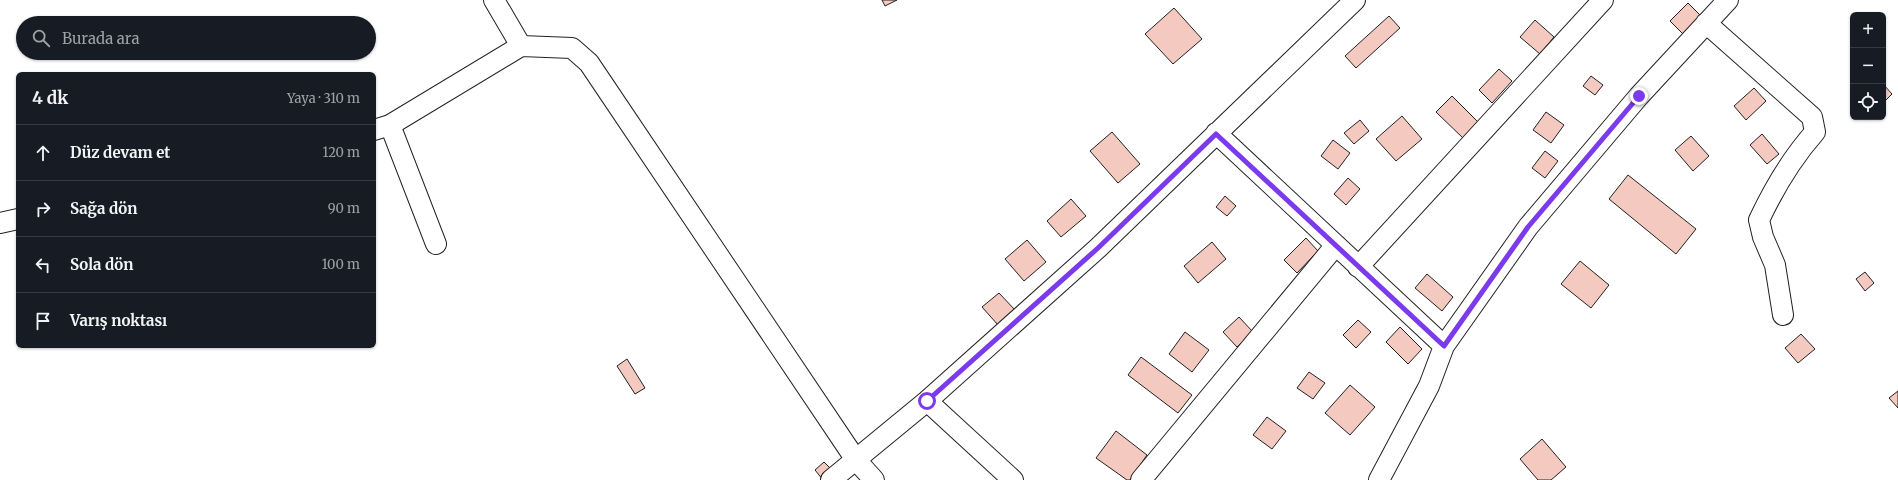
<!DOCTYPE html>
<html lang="tr">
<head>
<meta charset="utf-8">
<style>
	:root { --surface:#171b24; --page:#20242c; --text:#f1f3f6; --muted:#9ea1a6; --line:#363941 }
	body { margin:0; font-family:Merriweather,serif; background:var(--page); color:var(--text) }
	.controls { position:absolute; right:12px; top:12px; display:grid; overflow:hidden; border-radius:6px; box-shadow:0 1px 3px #0004 }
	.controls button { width:36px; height:36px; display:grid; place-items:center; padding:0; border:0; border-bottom:1px solid var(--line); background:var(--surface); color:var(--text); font:20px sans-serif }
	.stop { position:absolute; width:12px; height:12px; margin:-9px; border:3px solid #7c3aed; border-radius:50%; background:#fff }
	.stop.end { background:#7c3aed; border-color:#fff; box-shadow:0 1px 4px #0008 }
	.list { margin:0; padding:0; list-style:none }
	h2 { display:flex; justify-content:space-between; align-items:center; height:52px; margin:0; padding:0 16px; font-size:17px }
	h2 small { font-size:13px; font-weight:400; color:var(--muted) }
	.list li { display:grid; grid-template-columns:26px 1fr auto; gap:12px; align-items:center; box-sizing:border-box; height:56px; padding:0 16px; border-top:1px solid var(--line) }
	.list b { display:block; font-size:15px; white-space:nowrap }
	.list em { font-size:13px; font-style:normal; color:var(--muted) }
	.icon { flex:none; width:22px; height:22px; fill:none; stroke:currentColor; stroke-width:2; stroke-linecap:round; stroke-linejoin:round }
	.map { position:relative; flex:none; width:1898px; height:480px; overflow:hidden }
	.search { position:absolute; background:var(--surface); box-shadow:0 1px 3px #0004; left:16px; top:16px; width:360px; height:44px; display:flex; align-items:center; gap:10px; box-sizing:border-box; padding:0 14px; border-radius:22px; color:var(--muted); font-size:15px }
	.panel { position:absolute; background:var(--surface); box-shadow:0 1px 3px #0004; left:16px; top:72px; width:360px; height:276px; border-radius:6px }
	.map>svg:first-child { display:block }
	.building { fill:#f3c9c0; stroke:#222 }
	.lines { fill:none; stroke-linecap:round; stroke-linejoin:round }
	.street-casing { stroke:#222; stroke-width:22 }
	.street { stroke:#fff; stroke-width:20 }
	.route { stroke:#7c3aed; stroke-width:5 }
</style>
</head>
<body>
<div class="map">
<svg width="1898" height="480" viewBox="0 0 1898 480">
	<rect width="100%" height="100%" fill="#fff"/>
	<path class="building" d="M882,0H897L885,6Z
		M1688,3L1701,16L1683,34L1670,21Z
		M1174,8L1202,39L1173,64L1145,34Z
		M1389,16L1400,28L1356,68L1345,56Z
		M1535,20L1554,37L1540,54L1520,37Z
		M1499,69L1512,81L1492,103L1479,90Z
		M1591,76L1603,85L1595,95L1583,86Z
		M1883,84L1892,94L1883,103Z
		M1754,88L1766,101L1746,120L1734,106Z
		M1452,96L1480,124L1465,140L1436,112Z
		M1546,112L1564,125L1551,143L1533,130Z
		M1402,116L1422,139L1396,161L1376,139Z
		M1360,120L1369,131L1354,144L1344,133Z
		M1112,132L1140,164L1118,183L1090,151Z
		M1762,134L1779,154L1767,164L1750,145Z
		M1691,136L1709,156L1693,171L1675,150Z
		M1333,140L1350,153L1338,169L1321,156Z
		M1545,151L1558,161L1545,178L1532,168Z
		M1628,175L1696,229L1676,254L1609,199Z
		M1348,178L1360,189L1346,205L1334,194Z
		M1225,196L1236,206L1227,216L1216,207Z
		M1071,199L1086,216L1061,237L1047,221Z
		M1306,238L1318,251L1297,273L1284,260Z
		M1027,240L1046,262L1024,281L1005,259Z
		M1212,242L1226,259L1198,283L1184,266Z
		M1580,261L1609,285L1591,308L1561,284Z
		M1865,272L1874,283L1865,291L1856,279Z
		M1427,274L1453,297L1442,311L1415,288Z
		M999,293L1015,310L998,325L982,307Z
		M1239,317L1253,332L1237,347L1223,332Z
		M1358,320L1371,332L1356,348L1343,335Z
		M1400,327L1422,349L1408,364L1386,342Z
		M1185,332L1209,350L1192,372L1169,354Z
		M1801,334L1815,349L1798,363L1785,348Z
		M1141,357L1192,395L1178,413L1128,375Z
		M627,359L645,388L635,394L617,366Z
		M1309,372L1325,383L1313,399L1297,388Z
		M1350,385L1375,407L1350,435L1325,413Z
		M1898,391V408L1889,398Z
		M1267,417L1286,431L1272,449L1253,435Z
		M1116,431L1147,455L1130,480H1127L1096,458Z
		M1542,439L1566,467L1551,480H1538L1520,459Z
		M824,462L833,471L823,480L815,470Z"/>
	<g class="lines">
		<defs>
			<path id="street" d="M494,0L521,46
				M1706,23L1812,117L1815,132C1792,158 1774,188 1759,220L1763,237L1775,265L1783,315
				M390,125L436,244
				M374,130L390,125L521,46L572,48L589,63L856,460L874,480
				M1216,133L1444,346
				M0,223L18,219
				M1358,267L1603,0
				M927,401L1013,480
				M831,480L927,401L1098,248L1355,0
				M1141,480L1336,245
				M1379,480L1429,386L1444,346L1528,227L1639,96L1728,0"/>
		</defs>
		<use href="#street" class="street-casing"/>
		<use href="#street" class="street"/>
	</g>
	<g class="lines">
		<path class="route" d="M927,401L1098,248L1216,134L1444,346L1528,227L1639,96"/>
	</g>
</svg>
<div class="controls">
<button>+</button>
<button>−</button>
<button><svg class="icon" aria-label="locate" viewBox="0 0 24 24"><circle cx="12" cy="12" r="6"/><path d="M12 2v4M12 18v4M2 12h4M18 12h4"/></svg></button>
</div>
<div class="stop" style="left:927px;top:401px"></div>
<div class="stop end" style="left:1639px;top:96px"></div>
<div class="search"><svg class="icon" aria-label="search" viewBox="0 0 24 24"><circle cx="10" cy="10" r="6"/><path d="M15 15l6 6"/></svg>Burada ara</div>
<section class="panel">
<h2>4 dk<small>Yaya · 310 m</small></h2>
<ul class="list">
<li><svg class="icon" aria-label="ahead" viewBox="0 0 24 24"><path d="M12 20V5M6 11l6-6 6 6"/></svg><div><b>Düz devam et</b></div><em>120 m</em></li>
<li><svg class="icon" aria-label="right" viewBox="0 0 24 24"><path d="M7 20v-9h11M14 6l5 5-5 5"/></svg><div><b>Sağa dön</b></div><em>90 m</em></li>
<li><svg class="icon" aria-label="left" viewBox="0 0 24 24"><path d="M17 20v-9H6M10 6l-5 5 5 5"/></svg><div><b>Sola dön</b></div><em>100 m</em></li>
<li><svg class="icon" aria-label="arrive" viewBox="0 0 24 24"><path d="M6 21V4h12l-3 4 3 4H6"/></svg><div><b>Varış noktası</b></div></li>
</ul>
</section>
</div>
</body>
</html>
